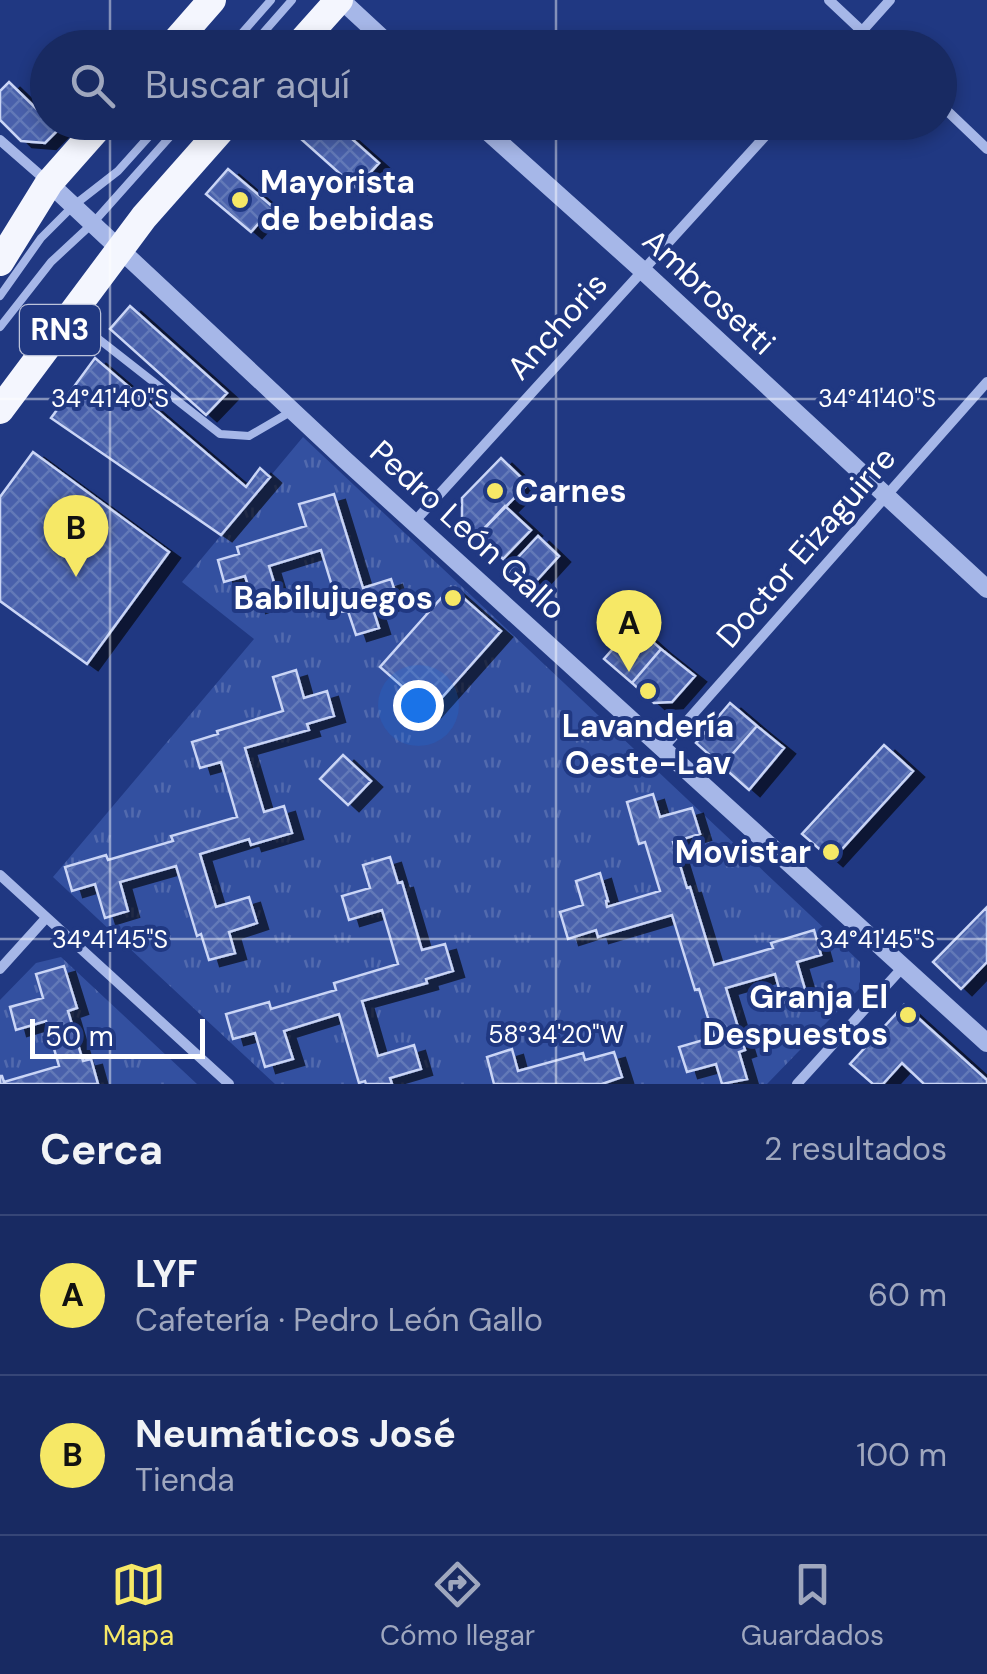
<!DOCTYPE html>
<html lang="es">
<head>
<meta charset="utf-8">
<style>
	:root { --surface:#182a62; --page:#25366b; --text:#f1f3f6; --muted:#9fa7be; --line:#364677; --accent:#f6e866 }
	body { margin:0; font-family:"DM Sans",sans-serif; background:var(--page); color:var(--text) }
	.scale { position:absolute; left:30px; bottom:25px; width:175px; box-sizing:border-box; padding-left:10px; border:5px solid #fff; border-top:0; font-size:28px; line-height:35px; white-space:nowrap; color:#fff; -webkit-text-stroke:8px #203882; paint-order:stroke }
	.you { position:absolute; left:418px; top:705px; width:35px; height:35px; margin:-25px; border:8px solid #fff; border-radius:50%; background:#1a73e8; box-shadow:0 0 0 15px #1a73e833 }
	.badge { display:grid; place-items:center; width:65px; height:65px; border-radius:50%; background:var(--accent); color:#111; font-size:32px; font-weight:700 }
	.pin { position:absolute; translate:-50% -82px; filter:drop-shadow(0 2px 5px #0008) }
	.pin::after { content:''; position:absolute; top:52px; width:35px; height:30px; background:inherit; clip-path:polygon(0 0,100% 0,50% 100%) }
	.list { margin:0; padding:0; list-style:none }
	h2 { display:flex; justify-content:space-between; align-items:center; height:130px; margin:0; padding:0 40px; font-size:42px }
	h2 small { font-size:32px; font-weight:400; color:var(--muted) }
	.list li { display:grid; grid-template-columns:65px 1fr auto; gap:30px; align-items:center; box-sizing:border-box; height:160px; padding:0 40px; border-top:2px solid var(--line) }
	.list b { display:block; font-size:38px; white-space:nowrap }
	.list p { margin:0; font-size:32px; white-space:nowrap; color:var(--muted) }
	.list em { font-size:32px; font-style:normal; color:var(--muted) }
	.icon { flex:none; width:55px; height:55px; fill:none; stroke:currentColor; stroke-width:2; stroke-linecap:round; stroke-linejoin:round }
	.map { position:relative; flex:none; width:987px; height:1084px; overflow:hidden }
	.search { position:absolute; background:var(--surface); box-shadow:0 5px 15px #0003; left:30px; right:30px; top:30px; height:110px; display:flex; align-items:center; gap:25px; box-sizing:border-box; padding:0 35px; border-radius:55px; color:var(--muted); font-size:38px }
	.sheet { height:450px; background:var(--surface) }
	nav { display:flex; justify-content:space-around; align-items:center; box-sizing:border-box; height:140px; border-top:2px solid var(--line); background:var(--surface); font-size:28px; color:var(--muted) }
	nav a { display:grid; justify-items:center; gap:5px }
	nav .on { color:var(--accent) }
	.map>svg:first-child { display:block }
	.grass { fill:url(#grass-tufts); fill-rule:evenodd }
	.building { fill:url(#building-cross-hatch); stroke:#cad5f6; stroke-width:2.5; filter:url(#shadow) }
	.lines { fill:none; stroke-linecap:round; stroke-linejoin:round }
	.service { stroke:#a6b7e8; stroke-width:8 }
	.minor { stroke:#a6b7e8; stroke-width:10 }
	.tertiary { stroke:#a6b7e8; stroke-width:18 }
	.trunk { stroke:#f4f6fe; stroke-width:28 }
	.ticks { fill:none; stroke:#fff; stroke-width:2.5; stroke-opacity:0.45 }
	.poi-dot { fill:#f6e866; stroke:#203882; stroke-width:4 }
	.labels { text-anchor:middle; stroke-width:8; stroke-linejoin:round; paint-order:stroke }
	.shield { fill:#203882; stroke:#bcc3da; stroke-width:2.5 }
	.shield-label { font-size:30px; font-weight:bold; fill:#fff }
	.poi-label { font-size:32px; font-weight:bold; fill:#fff; stroke:#203882; text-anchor:end }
	.street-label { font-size:32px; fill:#fff; stroke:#203882 }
	.ticks-label { font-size:25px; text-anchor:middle; fill:#fff; stroke:#203882; stroke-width:8; stroke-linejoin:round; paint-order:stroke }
</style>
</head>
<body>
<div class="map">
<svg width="987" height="1084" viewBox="0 0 987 1084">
	<defs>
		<pattern id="grass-tufts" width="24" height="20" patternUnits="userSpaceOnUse" patternTransform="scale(2.5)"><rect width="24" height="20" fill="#3350a0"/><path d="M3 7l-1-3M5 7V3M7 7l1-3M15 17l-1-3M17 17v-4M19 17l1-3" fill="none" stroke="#526aae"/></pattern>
		<pattern id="building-cross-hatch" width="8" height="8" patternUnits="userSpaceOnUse" patternTransform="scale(2.5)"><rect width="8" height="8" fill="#4861ab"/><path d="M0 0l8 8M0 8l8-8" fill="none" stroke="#6379b8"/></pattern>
		<filter id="shadow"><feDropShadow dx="11" dy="6" stdDeviation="0" flood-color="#0009"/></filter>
	</defs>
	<rect width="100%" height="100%" fill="#203882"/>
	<path class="grass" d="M303,437L860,962V988L767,1084H731L747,1078L739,1052L745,1050L726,988L775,974L783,1003L806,996L797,962L821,955L814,931L772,944L773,948L714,965L673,842L700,834L692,808L660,817L652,794L627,803L639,843L645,842L660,891L607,907L606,901L608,900L599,874L576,881L583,905L560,912L568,938L596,930L599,937L672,915L694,989H699L714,1037L680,1047L687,1072L716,1064L722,1084H602L622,1077L614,1052L585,1060L583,1053L518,1071L511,1050L487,1057L494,1084H392L390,1078L420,1069L414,1046L378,1056L362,1001L426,983V979L453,970L445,944L422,950L403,883H398L389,857L363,865L370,888L349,920L382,910L398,964L335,982L336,990L271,1009L268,1002L227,1015L292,1059L284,1031L339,1014L359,1083L365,1081L366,1084H275L53,877L254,639L182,582ZM333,494L363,588L391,580L397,601L373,609L379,628L356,635L348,611L340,612L321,550L225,582L218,561L239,554L238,546L306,526L300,504ZM296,670L304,698L333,716L307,724L308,730L245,748L264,812L284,806L292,833L252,845L249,839L200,854L216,907L249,898L257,923L229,932L235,953L209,960L201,934L197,935L176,866L120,882L95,884L72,891L65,867L106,855L108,860L173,841L172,835L237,817L221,762L200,768L192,742L218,734V730L283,711L273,678Z
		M61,957L197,1084H98L91,1059L83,1061L68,1011L76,1008L64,966L36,975L43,998L10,1008L17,1029L46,1021L59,1066L4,1082L2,1076H0V1000L36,963Z"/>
	<path class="building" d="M9,82L48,120V122L58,130L45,143L21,141L0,120V91Z
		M282,122H333L379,163L356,188Z
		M228,169L273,207L251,232L206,194Z
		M130,306L227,393L206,415L110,329Z
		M95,358L246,487L260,468L270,477L221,535L51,418Z
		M33,452L169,552L87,664L0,601V497Z
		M501,458L528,484L478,535L462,521V498Z
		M334,494L363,588L391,579L398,601L373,609L379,628L356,635L348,611L340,612L321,550L269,566L279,599L255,607L245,576L224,582L218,560L239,554L237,547L306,526L299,504Z
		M505,506L531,530L503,559L478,535Z
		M538,536L559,556L529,589L507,569Z
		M451,587L501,631L430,711L380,667Z
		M634,625L661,649L632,683L604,659Z
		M661,649L695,676L672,702L654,703L632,683Z
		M296,670L304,698L327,691L334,716L307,724L309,730L245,748L264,812L284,806L292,833L251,845L249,839L200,854L216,907L249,897L257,923L229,932L235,953L209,960L201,934L197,936L176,866L120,882L128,911L105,918L95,884L72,891L65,867L106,855L108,860L173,841L171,836L237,817L221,762L200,768L192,742L218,734L217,731L283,711L273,677Z
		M730,703L757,726L722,766L696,743Z
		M757,726L784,748L749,790L722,766Z
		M884,745L913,771L832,860L802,834Z
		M343,755L371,781L348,805L320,779Z
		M653,794L660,817L692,808L700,834L673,842L687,888L690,887L714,965L773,948L771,943L814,930L821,955L797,962L807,996L783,1003L775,974L726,988L745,1050L739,1052L747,1079L722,1084L716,1064L687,1072L679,1047L714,1037L699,989L695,990L672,915L598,937L596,930L568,939L560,912L583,905L576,881L600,873L608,901H606L607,907L660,891L645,842L639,844L627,802Z
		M390,857L398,883L402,882L422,950L445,944L453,971L426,979L427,983L362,1001L378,1056L414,1045L421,1069L390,1078L392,1084H366L365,1081L359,1083L339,1014L284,1031L293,1059L265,1067L255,1033L233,1039L226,1014L269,1002L271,1009L336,990L334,983L398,964L382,910L349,920L342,896L370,888L363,865Z
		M987,907V962L961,989L933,962Z
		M64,966L77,1008L68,1011L83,1061L91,1059L98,1084H0V1076H2L4,1082L59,1066L46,1021L16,1030L10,1007L43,998L36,974Z
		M904,1005L987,1080V1084H924L902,1063L883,1084H873L850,1064Z
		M512,1049L518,1071L583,1053L585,1060L614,1052L622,1077L602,1084H494L487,1057Z"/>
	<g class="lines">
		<path class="service" d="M229,48L271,0
			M250,48L292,0
			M0,296L41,238L73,206L118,171L162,122
			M73,319L220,434L249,436L292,411
			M0,327L51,262L93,223L183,122"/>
		<path class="minor" d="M829,0L880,48
			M847,48L890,0
			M940,104L987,149
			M0,140L48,182
			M415,521L778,122
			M664,747L987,382
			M0,875L229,1084
			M0,969L46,918
			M797,1084L903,967"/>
		<path class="tertiary" d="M341,0L393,48
			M477,122L642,270L987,589
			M49,183L344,459L987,1043"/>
		<path class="trunk" d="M170,48L212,0
			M296,48L339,0
			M0,262L49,183L103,122
			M0,410L144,217L228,122"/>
	</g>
	<path class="ticks" d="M110,0V48M556,0V48M110,122V1084M556,122V1084M0,399H987M0,939H987"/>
	<g class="poi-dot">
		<circle cx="240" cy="200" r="10"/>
		<circle cx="495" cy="491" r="10"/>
		<circle cx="453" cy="598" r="10"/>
		<circle cx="648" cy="691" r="10"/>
		<circle cx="831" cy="852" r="10"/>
		<circle cx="908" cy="1015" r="10"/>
	</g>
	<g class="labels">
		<rect class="shield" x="20" y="305" width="80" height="50" rx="8"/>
		<g class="shield-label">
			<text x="60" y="340">RN3</text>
		</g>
		<g class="poi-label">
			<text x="260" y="193" text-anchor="start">Mayorista<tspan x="260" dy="37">de bebidas</tspan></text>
			<text x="515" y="502" text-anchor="start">Carnes</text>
			<text x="433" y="609">Babilujuegos</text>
			<text x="648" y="737" text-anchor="middle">Lavandería<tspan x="648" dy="37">Oeste-Lav</tspan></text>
			<text x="811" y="863">Movistar</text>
			<text x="888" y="1008">Granja El<tspan x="888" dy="37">Despuestos</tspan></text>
		</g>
		<g class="street-label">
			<text transform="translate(709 292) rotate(43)" y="11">Ambrosetti</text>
			<text transform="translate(557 326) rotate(-48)" y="11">Anchoris</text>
			<text transform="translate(468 530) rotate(42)" y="11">Pedro León Gallo</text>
			<text transform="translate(806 547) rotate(-49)" y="11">Doctor Eizaguirre</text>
		</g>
	</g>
	<g class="ticks-label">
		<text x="110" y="407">34°41'40"S</text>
		<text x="877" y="407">34°41'40"S</text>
		<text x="110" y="948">34°41'45"S</text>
		<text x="877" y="948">34°41'45"S</text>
		<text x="556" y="1043">58°34'20"W</text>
	</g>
</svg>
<div class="scale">50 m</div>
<div class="you"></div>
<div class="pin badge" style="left:629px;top:672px">A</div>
<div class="pin badge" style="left:76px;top:577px">B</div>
<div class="search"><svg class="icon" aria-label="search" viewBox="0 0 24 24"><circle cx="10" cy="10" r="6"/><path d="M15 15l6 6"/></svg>Buscar aquí</div>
</div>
<section class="sheet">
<h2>Cerca<small>2 resultados</small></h2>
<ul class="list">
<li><span class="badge">A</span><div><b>LYF</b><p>Cafetería · Pedro León Gallo</p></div><em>60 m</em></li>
<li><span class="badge">B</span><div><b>Neumáticos José</b><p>Tienda</p></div><em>100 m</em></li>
</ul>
</section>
<nav>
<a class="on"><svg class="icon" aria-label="map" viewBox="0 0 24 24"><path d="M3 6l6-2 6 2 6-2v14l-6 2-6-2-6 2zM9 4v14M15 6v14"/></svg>Mapa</a>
<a><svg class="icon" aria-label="directions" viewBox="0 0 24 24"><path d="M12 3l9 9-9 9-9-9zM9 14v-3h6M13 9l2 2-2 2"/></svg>Cómo llegar</a>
<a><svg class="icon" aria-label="saved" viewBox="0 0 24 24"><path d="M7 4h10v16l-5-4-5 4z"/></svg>Guardados</a>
</nav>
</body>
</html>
